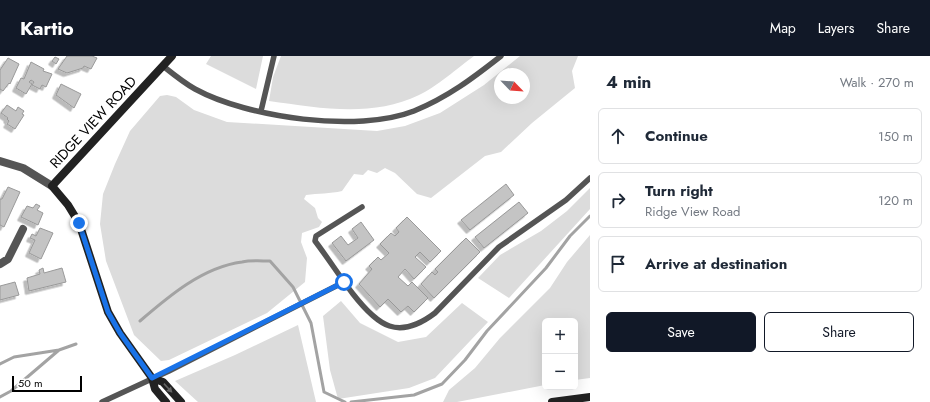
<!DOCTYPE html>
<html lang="en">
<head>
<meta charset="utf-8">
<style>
	:root { --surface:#fff; --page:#f2f2f3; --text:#1f2937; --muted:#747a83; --line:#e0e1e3; --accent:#111827 }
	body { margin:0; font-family:Jost,sans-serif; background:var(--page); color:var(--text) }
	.controls { position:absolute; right:12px; bottom:12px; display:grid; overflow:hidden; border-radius:6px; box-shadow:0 4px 16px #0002 }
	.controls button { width:36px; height:36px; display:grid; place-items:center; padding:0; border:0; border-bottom:1px solid var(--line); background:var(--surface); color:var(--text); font:20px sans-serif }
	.compass { position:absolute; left:494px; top:12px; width:36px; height:36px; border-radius:50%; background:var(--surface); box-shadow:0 4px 16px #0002; rotate:115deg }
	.scale { position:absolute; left:12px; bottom:10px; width:70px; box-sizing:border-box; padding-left:4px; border:2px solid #000; border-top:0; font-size:11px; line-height:14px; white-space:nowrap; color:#000; -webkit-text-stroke:3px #fff; paint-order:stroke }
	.stop { position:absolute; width:12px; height:12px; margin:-9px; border:3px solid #1a73e8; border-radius:50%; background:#fff }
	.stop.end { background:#1a73e8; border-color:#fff; box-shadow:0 1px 4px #0008 }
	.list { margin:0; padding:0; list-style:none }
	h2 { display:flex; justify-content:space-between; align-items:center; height:52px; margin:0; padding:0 16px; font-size:17px }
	h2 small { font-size:13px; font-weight:400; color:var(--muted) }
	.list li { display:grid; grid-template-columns:26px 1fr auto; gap:12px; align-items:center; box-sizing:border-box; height:56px; margin:0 8px 8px; padding:0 8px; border:1px solid var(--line); border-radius:6px }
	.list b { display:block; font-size:15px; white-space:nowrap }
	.list p { margin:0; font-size:13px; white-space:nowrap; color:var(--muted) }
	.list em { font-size:13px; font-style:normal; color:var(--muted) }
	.actions { display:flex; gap:8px; padding:12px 16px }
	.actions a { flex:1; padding:9px 0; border:1px solid var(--accent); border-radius:6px; text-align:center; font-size:14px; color:var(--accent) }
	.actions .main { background:var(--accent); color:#fff }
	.icon { flex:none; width:22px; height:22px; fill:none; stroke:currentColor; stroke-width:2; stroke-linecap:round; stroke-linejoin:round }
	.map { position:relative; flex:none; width:590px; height:346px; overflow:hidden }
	header { display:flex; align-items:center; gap:24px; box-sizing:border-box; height:56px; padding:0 20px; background:var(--accent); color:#fff }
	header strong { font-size:19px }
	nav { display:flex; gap:22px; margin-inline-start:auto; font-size:14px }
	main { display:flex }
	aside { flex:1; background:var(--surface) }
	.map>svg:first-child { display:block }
	.green { fill:#dcdcdc; fill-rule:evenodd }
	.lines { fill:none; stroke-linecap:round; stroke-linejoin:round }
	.stream { stroke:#a3a3a3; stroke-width:3 }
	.building { fill:#c4c4c4; stroke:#999; filter:url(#shadow) }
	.lane { stroke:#555; stroke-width:5.5 }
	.street { stroke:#555; stroke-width:8 }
	.secondary { stroke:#222; stroke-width:8 }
	.oneway { fill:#646464 }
	.route { stroke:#1a73e8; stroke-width:5 }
	.labels { text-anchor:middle; stroke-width:3; stroke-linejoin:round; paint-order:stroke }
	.street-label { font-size:14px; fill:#000; stroke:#fff }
</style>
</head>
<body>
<header>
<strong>Kartio</strong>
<nav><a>Map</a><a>Layers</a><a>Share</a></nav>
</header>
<main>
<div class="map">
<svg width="590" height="346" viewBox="0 0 590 346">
	<defs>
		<filter id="shadow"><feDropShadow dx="-3.5" dy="3.5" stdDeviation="0" flood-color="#0004"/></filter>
	</defs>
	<rect width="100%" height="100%" fill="#fff"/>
	<path class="green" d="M211,0H263L256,33L206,8Z
		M281,0H474C459,11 435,32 419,39C371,62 320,52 269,45L273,21Z
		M520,0H578L572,15L575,32L532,67L501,96L485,100L431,142L417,138L395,117L385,112L377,117L368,114L363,119L354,118L342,135C330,138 318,137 306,139L304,143L315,152L318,162L322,166L319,171L302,177L301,186L307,202L305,226L267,257L169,304L161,305L134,279L106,205L100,168L103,138L115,108L130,75L160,40L167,39L176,41L194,54L227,66L377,75L405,70L440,57L484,29ZM500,18H524V42H500Z
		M590,132V153L509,242L478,222L500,199L541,175L567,155Z
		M590,179V322L575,324V265H545V329L457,346H443L449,334L475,312L500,282L550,232L567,206Z
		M341,245L360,267L398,286L426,281L462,247L488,266L435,322L409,332L338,343L330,314L323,260Z
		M298,269L316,346H198L175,325L235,299Z"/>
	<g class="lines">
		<path class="stream" d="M140,265C169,240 203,211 242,206C251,204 261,205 270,205L293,231L311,267L324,336L345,346
			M0,308L14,301L59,294
			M0,341L11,335L59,294L76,288
			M351,346L414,339L442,328L465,304L487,275L546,212L570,180L590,160"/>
	</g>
	<path class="building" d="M67,0H92L97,2L91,13L84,10L83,12L67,17L58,13Z
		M55,1L59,3L56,8L52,5Z
		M8,2L19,8L10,28L9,27L3,35L0,33V14Z
		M31,6L44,13L43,15L52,18L46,31L42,29L40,33L32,29L34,26L31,24L29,26L32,28L26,38L16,32L21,22L24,23Z
		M61,28L81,38L74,52L56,39Z
		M7,49L16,55L18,51L24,55L22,58L24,59L15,73L7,68L9,65L7,63L8,62L1,57Z
		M506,128L514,139L470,174L461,164Z
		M8,131L20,136L4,171L0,169V143H2Z
		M519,146L528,157L484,192L475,181Z
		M36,148L40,150L37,154L43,157L38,169L21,161L27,150L33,152Z
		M407,161L441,195L430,206L420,196L415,201L426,211L414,223L405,213L398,221L408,230L412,226L428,242L414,256L408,250L401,256L388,243L380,251L359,228L372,213L369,210L378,201L381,204L389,197L380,188L391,177L395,180L399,176L396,172Z
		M361,166L374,184L346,205L332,187L341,180L348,189L358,182L352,173Z
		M40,172L53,177L41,203L29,197L35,184L30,182L32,178L36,180Z
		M466,182L480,196L434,242L421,228L432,216L435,219L438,216L435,213Z
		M43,212L44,217L62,212L66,226L29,235L27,222L40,218L39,214Z
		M15,226L19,239L0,244V230Z"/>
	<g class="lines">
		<path class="lane" d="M163,10C173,18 184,27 195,33C248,62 358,77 414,55C448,41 473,22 501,0
			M261,55L274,0
			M362,151L316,180L315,185C328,202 340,221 353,238C378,270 398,285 435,257L499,191L566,144L590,122
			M102,346L169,315L344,226"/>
		<path class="street" d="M0,105L23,112L52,130
			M0,208L8,203L23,173"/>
		<path class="secondary" d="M152,322L163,326L181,346
			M166,346L155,333L152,322L120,277L108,256L79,167L68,149L52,130L172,0
			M552,346L590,341"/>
	</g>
	<defs><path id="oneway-solid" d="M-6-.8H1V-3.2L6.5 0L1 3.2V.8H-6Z"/></defs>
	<use class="oneway" href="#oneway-solid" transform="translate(168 332) rotate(47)"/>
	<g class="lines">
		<path class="route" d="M79,167L108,256L120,277L152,322L344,226"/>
	</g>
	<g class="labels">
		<g class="street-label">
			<text transform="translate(93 66) rotate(-47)" y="5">RIDGE VIEW ROAD</text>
		</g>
	</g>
</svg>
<div class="controls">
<button>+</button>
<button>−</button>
</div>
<svg class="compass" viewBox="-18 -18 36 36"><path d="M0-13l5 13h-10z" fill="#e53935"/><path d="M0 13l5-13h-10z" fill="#747a83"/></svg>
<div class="scale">50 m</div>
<div class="stop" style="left:344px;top:226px"></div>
<div class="stop end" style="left:79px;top:167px"></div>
</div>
<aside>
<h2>4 min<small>Walk · 270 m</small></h2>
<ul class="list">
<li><svg class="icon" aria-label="ahead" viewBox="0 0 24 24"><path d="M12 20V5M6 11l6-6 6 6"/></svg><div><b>Continue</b></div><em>150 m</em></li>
<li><svg class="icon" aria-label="right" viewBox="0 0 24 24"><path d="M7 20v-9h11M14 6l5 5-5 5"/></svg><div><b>Turn right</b><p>Ridge View Road</p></div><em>120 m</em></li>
<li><svg class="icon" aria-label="arrive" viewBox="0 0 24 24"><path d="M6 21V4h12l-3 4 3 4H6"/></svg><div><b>Arrive at destination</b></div></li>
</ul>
<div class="actions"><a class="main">Save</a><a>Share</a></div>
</aside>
</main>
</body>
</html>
